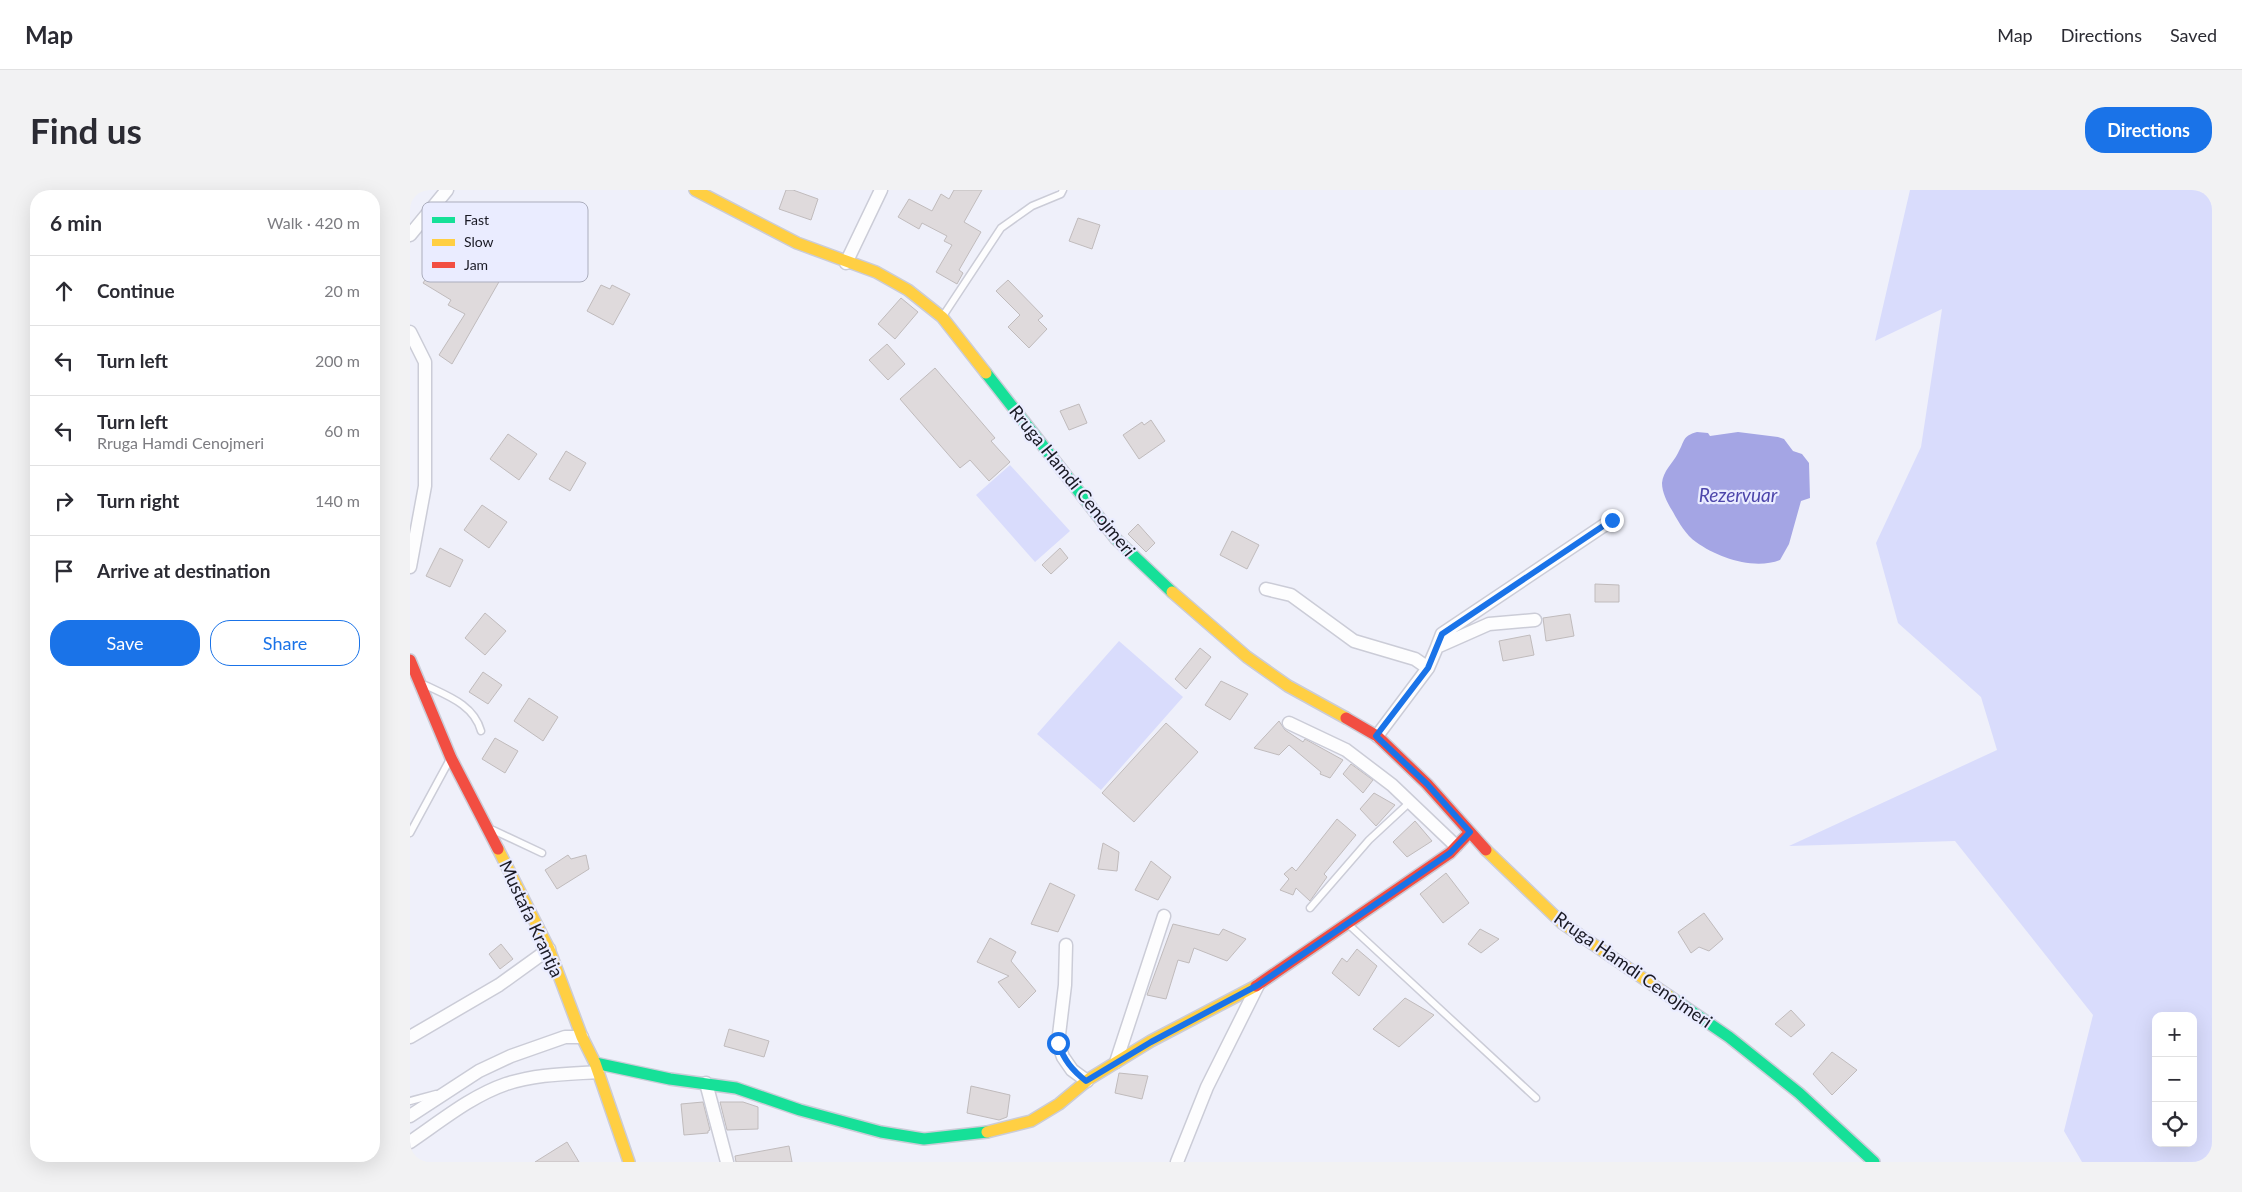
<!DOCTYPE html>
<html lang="en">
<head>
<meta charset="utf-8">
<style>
	:root { --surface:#fff; --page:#f2f2f3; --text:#2b2b33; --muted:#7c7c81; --line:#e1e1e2; --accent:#1a73e8 }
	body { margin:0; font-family:Lato,sans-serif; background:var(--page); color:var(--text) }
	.controls { position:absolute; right:15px; bottom:15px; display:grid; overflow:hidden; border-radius:10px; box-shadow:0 5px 20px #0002 }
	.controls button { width:45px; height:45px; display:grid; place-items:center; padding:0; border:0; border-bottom:1px solid var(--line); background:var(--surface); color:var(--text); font:25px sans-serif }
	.stop { position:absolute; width:15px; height:15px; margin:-11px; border:4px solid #1a73e8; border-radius:50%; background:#fff }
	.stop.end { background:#1a73e8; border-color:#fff; box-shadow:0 1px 5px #0008 }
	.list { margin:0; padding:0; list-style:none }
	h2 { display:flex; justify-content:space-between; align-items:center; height:65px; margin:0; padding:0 20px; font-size:21px }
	h2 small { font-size:16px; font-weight:400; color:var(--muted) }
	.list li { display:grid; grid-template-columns:32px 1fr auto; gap:15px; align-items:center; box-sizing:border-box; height:70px; padding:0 20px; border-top:1px solid var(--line) }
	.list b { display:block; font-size:19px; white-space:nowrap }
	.list p { margin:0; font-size:16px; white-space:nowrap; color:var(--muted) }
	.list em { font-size:16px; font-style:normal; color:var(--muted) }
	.actions { display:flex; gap:10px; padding:15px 20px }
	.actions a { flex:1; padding:11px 0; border:1px solid var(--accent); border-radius:20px; text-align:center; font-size:18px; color:var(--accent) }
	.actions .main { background:var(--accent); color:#fff }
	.icon { flex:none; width:28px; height:28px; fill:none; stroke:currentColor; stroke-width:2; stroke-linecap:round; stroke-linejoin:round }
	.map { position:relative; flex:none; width:1802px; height:972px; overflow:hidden; border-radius:20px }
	header { display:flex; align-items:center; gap:30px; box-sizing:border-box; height:70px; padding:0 25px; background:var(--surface); border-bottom:1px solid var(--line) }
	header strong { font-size:24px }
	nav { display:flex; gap:28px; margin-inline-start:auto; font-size:18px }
	.intro { display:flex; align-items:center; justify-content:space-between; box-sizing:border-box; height:120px; padding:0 30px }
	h1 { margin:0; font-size:35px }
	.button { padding:12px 22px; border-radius:20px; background:var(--accent); color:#fff; font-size:18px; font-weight:700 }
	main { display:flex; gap:30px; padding:0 30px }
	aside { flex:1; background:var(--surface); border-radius:20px; box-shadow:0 5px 20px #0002 }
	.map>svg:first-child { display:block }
	.green { fill:#d9dcfc; fill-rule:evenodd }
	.water { fill:#a4a5e4 }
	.building { fill:#dfdadc; stroke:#c0bbbc }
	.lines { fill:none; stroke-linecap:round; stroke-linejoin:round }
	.lane-casing { stroke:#cbccd7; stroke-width:9 }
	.street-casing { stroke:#cbccd7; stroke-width:15 }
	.fast-casing { stroke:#cbccd7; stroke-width:14 }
	.slow-casing { stroke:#cbccd7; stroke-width:14 }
	.jam-casing { stroke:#cbccd7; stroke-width:14 }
	.lane { stroke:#fdfdfe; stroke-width:6 }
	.street { stroke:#fdfdfe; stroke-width:12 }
	.fast { stroke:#16e098; stroke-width:11 }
	.slow { stroke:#ffcf43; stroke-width:11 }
	.jam { stroke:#f24e42; stroke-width:11 }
	.route { stroke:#1a73e8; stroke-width:6 }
	.labels { text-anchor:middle; stroke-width:4.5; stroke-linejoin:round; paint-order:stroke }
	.street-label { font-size:18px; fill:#191924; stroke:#eaecff }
	.water-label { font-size:19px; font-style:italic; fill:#4d46ab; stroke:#eaecff }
	.key { fill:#eaecff; stroke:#abadbd; stroke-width:1 }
	.key-label { font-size:14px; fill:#191924 }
</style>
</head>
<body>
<header>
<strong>Map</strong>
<nav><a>Map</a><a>Directions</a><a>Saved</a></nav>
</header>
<div class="intro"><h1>Find us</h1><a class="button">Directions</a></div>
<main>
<aside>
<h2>6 min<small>Walk · 420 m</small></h2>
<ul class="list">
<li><svg class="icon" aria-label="ahead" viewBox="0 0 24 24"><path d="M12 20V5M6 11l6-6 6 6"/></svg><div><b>Continue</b></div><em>20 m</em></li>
<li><svg class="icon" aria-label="left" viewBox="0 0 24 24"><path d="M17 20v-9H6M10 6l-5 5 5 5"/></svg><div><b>Turn left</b></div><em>200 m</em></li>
<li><svg class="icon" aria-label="left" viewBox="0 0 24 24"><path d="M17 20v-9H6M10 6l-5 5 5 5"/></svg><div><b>Turn left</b><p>Rruga Hamdi Cenojmeri</p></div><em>60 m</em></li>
<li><svg class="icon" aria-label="right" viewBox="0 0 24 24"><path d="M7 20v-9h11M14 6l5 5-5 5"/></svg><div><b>Turn right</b></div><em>140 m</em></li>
<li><svg class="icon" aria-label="arrive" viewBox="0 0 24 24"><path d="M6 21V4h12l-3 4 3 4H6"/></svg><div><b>Arrive at destination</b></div></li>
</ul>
<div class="actions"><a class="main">Save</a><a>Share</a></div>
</aside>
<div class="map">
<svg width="1802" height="972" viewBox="0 0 1802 972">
	<rect width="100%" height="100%" fill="#eff0fa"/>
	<path class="green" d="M1500,0H1802V972H1672L1654,941L1683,825L1545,651L1379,656L1587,560L1571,507L1488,433L1466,353L1511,257L1532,119L1465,151ZM1746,826H1783V953H1746Z
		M600,275L660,341L625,372L566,305Z
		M709,451L773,507L691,600L627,544Z"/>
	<path class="water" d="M1287,242L1298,243L1300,246L1328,242L1368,247L1374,249L1383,261L1392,264L1399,273L1400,308L1391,311L1379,354L1370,370C1344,380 1308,368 1286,352C1276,345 1269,333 1263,322C1258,314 1252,303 1252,293C1253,281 1263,273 1268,263C1275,251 1272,246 1287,242Z"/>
	<path class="building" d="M376,0H383L408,9L401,30L369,19Z
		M544,0H572L554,32L571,42L549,80L553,83L547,94L526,82L542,55L534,51L537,46L512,33L509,39L488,27L499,9L522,21L531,4L539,9Z
		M99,16L117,27L90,73L98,76L42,174L29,165L55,124L38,115L41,110L13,93L25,75L51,91L68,60L71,62Z
		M668,28L690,35L682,59L659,51Z
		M598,90L633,126L628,130L637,139L619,158L598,137L610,125L586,101Z
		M191,95L200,99L202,95L220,104L203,135L177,121Z
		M491,108L508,122L485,149L468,134Z
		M477,154L495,174L478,190L459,170Z
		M525,178L585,248L581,251L600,272L579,291L560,270L550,278L490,209Z
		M669,214L677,233L659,240L650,221Z
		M741,230L755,251L729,269L713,245L732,232L734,235Z
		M98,244L127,264L109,290L80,269Z
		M156,261L176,273L160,301L139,289Z
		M72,315L97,332L79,358L54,340Z
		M728,334L745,353L736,362L718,344Z
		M822,341L849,355L837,379L810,365Z
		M30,358L53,370L40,397L16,386Z
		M650,358L658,368L641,384L632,375Z
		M1185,394L1209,395V412H1185Z
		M75,423L96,441L75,465L55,448Z
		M1160,424L1164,446L1136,451L1133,428Z
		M1120,445L1124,465L1093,471L1089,451Z
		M790,458L801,467L776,499L765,489Z
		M73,482L92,495L78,514L59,502Z
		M811,491L838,504L820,530L795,515Z
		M119,508L148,527L133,551L104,531Z
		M869,531L875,540L893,552L895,549L933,570L920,588L910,584L911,582L879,555L869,565L844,558Z
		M756,533L788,562L724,632L692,603Z
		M85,548L108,561L95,583L72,569Z
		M941,574L963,590L953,603L933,584Z
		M964,603L985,615L966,636L950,619Z
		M927,629L946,645L914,684L917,687L900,711L886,698L883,705L870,700L879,689L874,684L882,677L886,681Z
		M1005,631L1022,651L997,667L983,652Z
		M693,653L709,662L707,681L688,679Z
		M158,665L161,669L176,665L179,679L147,699L135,680Z
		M741,671L761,687L748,710L725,700Z
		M1036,683L1059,713L1033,733L1010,704Z
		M640,693L665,705L648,742L621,734Z
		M1294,723L1313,749L1299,761L1289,757L1281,763L1268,742Z
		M763,734L809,745L813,739L836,749L817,771L784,758L779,773L768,770L756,809L737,805Z
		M1070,739L1089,749L1071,763L1058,754Z
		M580,748L606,762L601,771L626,801L609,818L588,792L599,786L567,772Z
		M91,754L103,769L90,779L79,764Z
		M947,759L967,776L949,806L922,783L932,768L937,772Z
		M995,808L1024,825L989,857L963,839Z
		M1381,820L1395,835L1381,847L1365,834Z
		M319,839L359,851L354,867L314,856Z
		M1422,862L1447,880L1422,905L1403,884Z
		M709,883L738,886L732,909L705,903Z
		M561,896L600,905L597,927L589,930L557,923Z
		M293,912L300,940L298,941V943L274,945L271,914Z
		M310,912H333L348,917V939L317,940Z
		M157,952L169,972H125Z
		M379,956L382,972H326L325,966Z"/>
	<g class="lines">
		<defs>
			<path id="lane" d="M533,126L591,38L622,16L651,4L653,0
				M15,495C38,506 64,515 71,541
				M83,640L132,663
				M0,643L39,571
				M900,718L959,650L1000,612
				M938,734L1126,908
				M0,911L26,904"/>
			<path id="street" d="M0,45L37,0
				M436,73L471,0
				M0,142L15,172V296L0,377
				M856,399L881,405L944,451L1005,469L1018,478
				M1027,457L1032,444L1202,330
				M879,533L936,560L982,595L1046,656
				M967,546L1018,478L1027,457L1079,434L1125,430
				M656,755L655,795L648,853L653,867L662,880L677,891
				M0,847L89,795L139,759
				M706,872L754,726
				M296,893L317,972
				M0,926L69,881L101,866L155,847H172
				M0,952C31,931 61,906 96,894C126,884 157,884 188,882
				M767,972L797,897L848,795"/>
			<path id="fast" d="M576,183L706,349L762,402
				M1259,806L1319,847L1389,903L1464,972
				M185,873L260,889L326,898L390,920L471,942L514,949L577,942"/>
			<path id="slow" d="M285,0L387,53L466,82L498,100L532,127L576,183
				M762,402L837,467L878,496L936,528
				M88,659L139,759L172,847L185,873L219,972
				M1076,660L1152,733L1259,806
				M577,942L621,931L649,914L679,889L741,851L846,796"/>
			<path id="jam" d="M0,470L41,568L88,659
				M936,528L967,546L1017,594L1076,660
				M846,796L1040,663L1060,642"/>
		</defs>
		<use href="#lane" class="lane-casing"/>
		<use href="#street" class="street-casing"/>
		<use href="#fast" class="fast-casing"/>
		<use href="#slow" class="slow-casing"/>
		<use href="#jam" class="jam-casing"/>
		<use href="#lane" class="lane"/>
		<use href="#street" class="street"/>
		<use href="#fast" class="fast"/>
		<use href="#slow" class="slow"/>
		<use href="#jam" class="jam"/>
	</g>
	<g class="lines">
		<path class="route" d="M648,853C654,870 662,880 676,891L741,852L848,795L1040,663L1060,642L1017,594L966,546L1018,478L1032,444L1202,330"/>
	</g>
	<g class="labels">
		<g class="street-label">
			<text transform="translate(662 291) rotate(51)" y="6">Rruga Hamdi Cenojmeri</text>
			<text transform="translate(121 729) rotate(65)" y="6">Mustafa Krantja</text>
			<text transform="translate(1223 780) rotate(35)" y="6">Rruga Hamdi Cenojmeri</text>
		</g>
		<g class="water-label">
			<text x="1328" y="312">Rezervuar</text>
		</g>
	</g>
	<rect x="12" y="12" width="166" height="80" rx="8" class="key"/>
	<rect x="22" y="27" width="23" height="6" fill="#16e098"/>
	<rect x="22" y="49" width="23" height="7" fill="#ffcf43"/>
	<rect x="22" y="72" width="23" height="6" fill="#f24e42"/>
	<g class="key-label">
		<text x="54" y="35">Fast</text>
		<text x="54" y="57">Slow</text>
		<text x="54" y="80">Jam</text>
	</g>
</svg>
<div class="controls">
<button>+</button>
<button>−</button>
<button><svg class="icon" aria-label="locate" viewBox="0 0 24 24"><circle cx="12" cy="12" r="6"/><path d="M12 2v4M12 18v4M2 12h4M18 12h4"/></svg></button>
</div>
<div class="stop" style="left:648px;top:853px"></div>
<div class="stop end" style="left:1202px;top:330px"></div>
</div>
</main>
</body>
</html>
